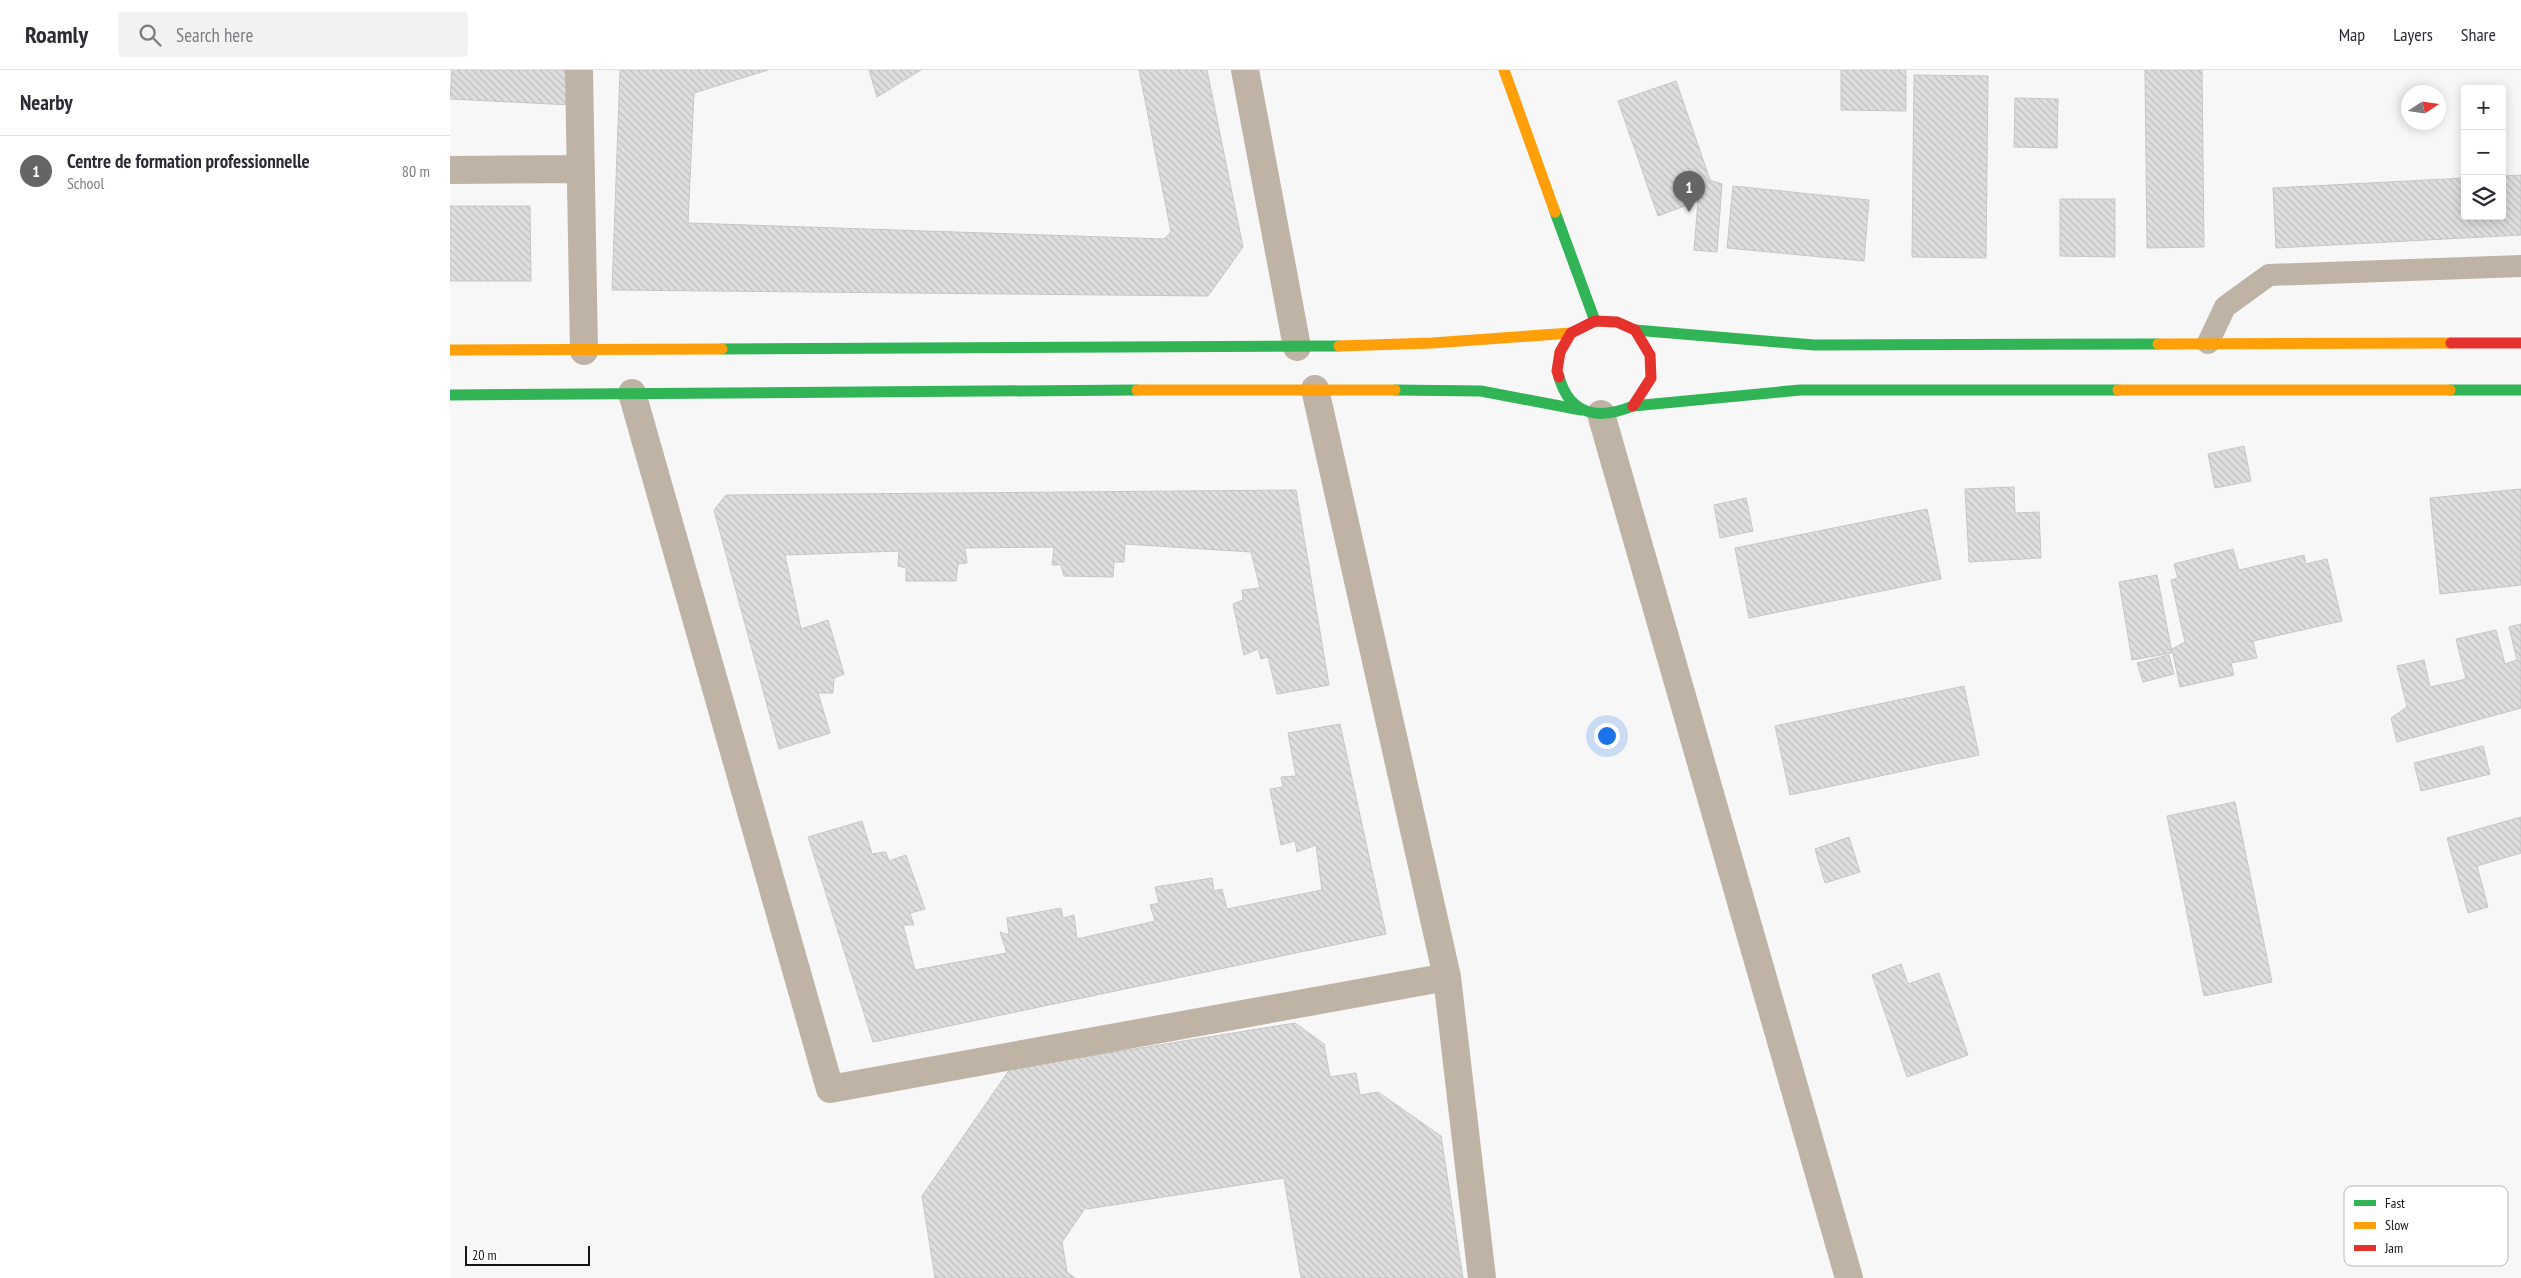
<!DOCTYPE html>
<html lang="en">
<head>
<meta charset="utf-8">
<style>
	:root { --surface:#fff; --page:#f2f2f3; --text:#2b2b33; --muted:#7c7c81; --line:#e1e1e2; --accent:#656566 }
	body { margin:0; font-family:"PT Sans Narrow",sans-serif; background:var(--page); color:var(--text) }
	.controls { position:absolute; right:15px; top:15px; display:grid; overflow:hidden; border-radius:5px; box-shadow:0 2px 12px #0003 }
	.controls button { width:45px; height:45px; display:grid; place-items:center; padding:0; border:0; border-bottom:1px solid var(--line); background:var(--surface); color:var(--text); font:25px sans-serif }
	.compass { position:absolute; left:1951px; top:15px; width:45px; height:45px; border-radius:50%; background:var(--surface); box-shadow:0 2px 12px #0003; rotate:78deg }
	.scale { position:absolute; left:15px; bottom:12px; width:125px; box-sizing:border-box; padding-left:5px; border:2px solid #161617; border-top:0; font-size:14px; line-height:18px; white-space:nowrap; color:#161617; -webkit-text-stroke:4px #fff; paint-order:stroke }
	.you { position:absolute; left:1156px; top:665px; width:18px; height:18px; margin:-12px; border:4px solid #fff; border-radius:50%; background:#1a73e8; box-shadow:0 0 0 8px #1a73e833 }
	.badge { display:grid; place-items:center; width:32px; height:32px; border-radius:50%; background:var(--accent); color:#fff; font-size:16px; font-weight:700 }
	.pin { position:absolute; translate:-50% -41px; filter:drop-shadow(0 1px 2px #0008) }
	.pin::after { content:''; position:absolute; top:26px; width:18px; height:15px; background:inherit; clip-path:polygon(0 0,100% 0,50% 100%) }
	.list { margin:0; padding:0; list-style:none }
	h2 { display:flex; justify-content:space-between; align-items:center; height:65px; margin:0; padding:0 20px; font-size:21px }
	h2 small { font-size:16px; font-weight:400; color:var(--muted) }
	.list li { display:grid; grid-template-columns:32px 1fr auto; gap:15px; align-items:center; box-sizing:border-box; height:70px; padding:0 20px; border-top:1px solid var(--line) }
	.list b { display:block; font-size:19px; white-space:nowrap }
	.list p { margin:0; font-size:16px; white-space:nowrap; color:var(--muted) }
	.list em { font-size:16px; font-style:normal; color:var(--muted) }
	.icon { flex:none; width:28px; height:28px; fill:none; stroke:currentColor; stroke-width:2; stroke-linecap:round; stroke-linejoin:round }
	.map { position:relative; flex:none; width:2071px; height:1208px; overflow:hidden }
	header { display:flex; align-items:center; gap:30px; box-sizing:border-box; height:70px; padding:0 25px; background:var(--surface); border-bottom:1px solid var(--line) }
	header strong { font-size:24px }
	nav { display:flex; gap:28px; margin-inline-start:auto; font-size:18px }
	.search { width:350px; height:45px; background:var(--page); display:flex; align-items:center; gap:12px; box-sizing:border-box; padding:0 18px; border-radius:5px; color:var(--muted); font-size:19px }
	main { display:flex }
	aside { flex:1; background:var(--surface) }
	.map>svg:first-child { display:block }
	.building { fill:url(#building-back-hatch); stroke:#c7c7c7 }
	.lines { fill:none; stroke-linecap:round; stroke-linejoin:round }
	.lane { stroke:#beb3a5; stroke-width:22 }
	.street { stroke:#beb3a5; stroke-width:28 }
	.fast { stroke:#30b455; stroke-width:11 }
	.slow { stroke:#ff9f0a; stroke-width:11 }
	.jam { stroke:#e5322d; stroke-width:11 }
	.key { fill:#fff; stroke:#b9b9b9; stroke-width:1 }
	.key-label { font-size:14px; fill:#161617 }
</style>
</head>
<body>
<header>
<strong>Roamly</strong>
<div class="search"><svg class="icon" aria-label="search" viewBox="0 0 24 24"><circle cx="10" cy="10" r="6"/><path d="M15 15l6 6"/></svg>Search here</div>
<nav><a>Map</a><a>Layers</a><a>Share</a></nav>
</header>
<main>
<aside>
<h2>Nearby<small></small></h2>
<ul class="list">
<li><span class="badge">1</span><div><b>Centre de formation professionnelle</b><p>School</p></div><em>80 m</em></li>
</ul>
</aside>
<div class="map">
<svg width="2071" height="1208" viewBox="0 0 2071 1208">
	<defs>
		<pattern id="building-back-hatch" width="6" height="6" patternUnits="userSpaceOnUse" patternTransform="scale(1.25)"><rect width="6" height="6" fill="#dedede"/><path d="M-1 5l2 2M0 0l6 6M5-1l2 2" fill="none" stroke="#bebebe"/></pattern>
	</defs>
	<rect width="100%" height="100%" fill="#f7f7f8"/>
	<path class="building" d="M2,0H122L121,35L0,29Z
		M170,0H318L244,23L238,153L714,169L721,162L689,0H757L793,177L758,226L162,220Z
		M419,0H471L427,27Z
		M1391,0H1456V41L1391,40Z
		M1695,0H1752L1754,177L1697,178Z
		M1464,5L1538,6L1536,188L1462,187Z
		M1226,11L1260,110L1272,114L1267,182L1244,180L1248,131L1208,146L1168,31Z
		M1565,28L1608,29L1607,78L1564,77Z
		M2071,105V165L1826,178L1823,118L2015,108V146H2052V106Z
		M1283,116L1419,130L1414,191L1277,178Z
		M1610,129H1665V187L1610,186Z
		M0,136H80L81,211H0Z
		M1794,376L1801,411L1765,418L1758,384Z
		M1564,417L1565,443L1589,442L1591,488L1519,492L1515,419Z
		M2071,419V515L1990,524L1980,428Z
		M846,420L879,615L827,624L818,587L811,589L808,579L794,585L783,534L793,530L792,520L810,518L801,482L675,474L674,492H664L663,507L614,506L611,495H602L604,477L515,478L517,493L508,494L506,511H456V498L448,496L449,481L335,485L351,559L378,550L394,604L384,608L383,623H368L380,663L329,679L264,440L276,425Z
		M1296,428L1303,461L1270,468L1264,435Z
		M1477,439L1491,509L1299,548L1285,478Z
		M1783,479L1789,500L1854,485L1856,494L1877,489L1892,551L1803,571L1807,588L1781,593L1784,605L1730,617L1722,579L1735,572L1721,510L1728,508L1724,494Z
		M1707,505L1722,583L1682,590L1669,512Z
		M2071,554V638L1947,672L1941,648L1957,637L1947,596L1974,590L1980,617L2016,609L2006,569L2046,560L2055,594L2067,590L2059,557Z
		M1719,585L1724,604L1693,612L1687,593Z
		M1514,616L1529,685L1340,725L1325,656Z
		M890,654L936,864L423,972L358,767L412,751L422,784L436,782L439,791L456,785L475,839L460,843L464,855H453L465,900L557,883L550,862L559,865L557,848L611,838L613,848L624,845L627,869L705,851L700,835L709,833L705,817L762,808L764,821L772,819L777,839L872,820L866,775L847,782L845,771L831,775L820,719L833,717L831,707L846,706L838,663Z
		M2033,676L2040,704L1971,721L1964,693Z
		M1785,732L1822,912L1754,926L1717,746Z
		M2071,747V783L2027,796L2038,837L2018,843L1997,768Z
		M1399,767L1410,802L1375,813L1365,779Z
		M1451,894L1458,914L1489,903L1518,985L1457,1007L1422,905Z
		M845,953L874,974L880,1007L906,1003L910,1025L928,1022L991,1066L1013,1208H851L834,1108L637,1139L636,1137L612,1172L617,1202L625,1208H485L472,1126L560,999Z"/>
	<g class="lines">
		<path class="lane" d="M1758,273L1775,237L1819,205L2071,196"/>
		<path class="street" d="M129,0L134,281
			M795,0L847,277
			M0,100L131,99
			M182,323L380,1019L997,907L865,319
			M1151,344L1399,1208
			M997,907L1032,1208"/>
		<path class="fast" d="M1105,142L1145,251
			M1185,260L1364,275L1708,274
			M272,279L889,276
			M1109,307C1120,346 1149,350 1183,336L1350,320H1668
			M945,320L1031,321L1131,340
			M2000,320H2071
			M0,325L687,320"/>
		<path class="slow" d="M1054,0L1105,142
			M1708,274L2001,273
			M889,276L982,273L1121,263
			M0,280L272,279
			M687,320H945
			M1668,320H2000"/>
		<path class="jam" d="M2001,273H2071
			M1109,307L1107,301L1110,282L1121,263L1145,251L1167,252L1185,260L1200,285L1201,308L1183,336"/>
	</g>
	<rect x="1894" y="1116" width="164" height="80" rx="8" class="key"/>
	<rect x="1904" y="1130" width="22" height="6" fill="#30b455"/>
	<rect x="1904" y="1152" width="22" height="7" fill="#ff9f0a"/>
	<rect x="1904" y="1175" width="22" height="6" fill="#e5322d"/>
	<g class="key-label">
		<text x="1935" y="1138">Fast</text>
		<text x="1935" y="1160">Slow</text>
		<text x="1935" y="1183">Jam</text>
	</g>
</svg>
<div class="controls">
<button>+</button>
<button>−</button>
<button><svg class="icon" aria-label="layers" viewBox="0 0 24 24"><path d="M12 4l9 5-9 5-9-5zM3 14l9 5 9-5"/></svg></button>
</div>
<svg class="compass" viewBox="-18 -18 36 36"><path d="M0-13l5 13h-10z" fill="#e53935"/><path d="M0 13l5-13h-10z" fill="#7c7c81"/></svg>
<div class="scale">20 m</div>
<div class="you"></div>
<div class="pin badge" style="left:1239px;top:142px">1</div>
</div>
</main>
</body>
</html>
